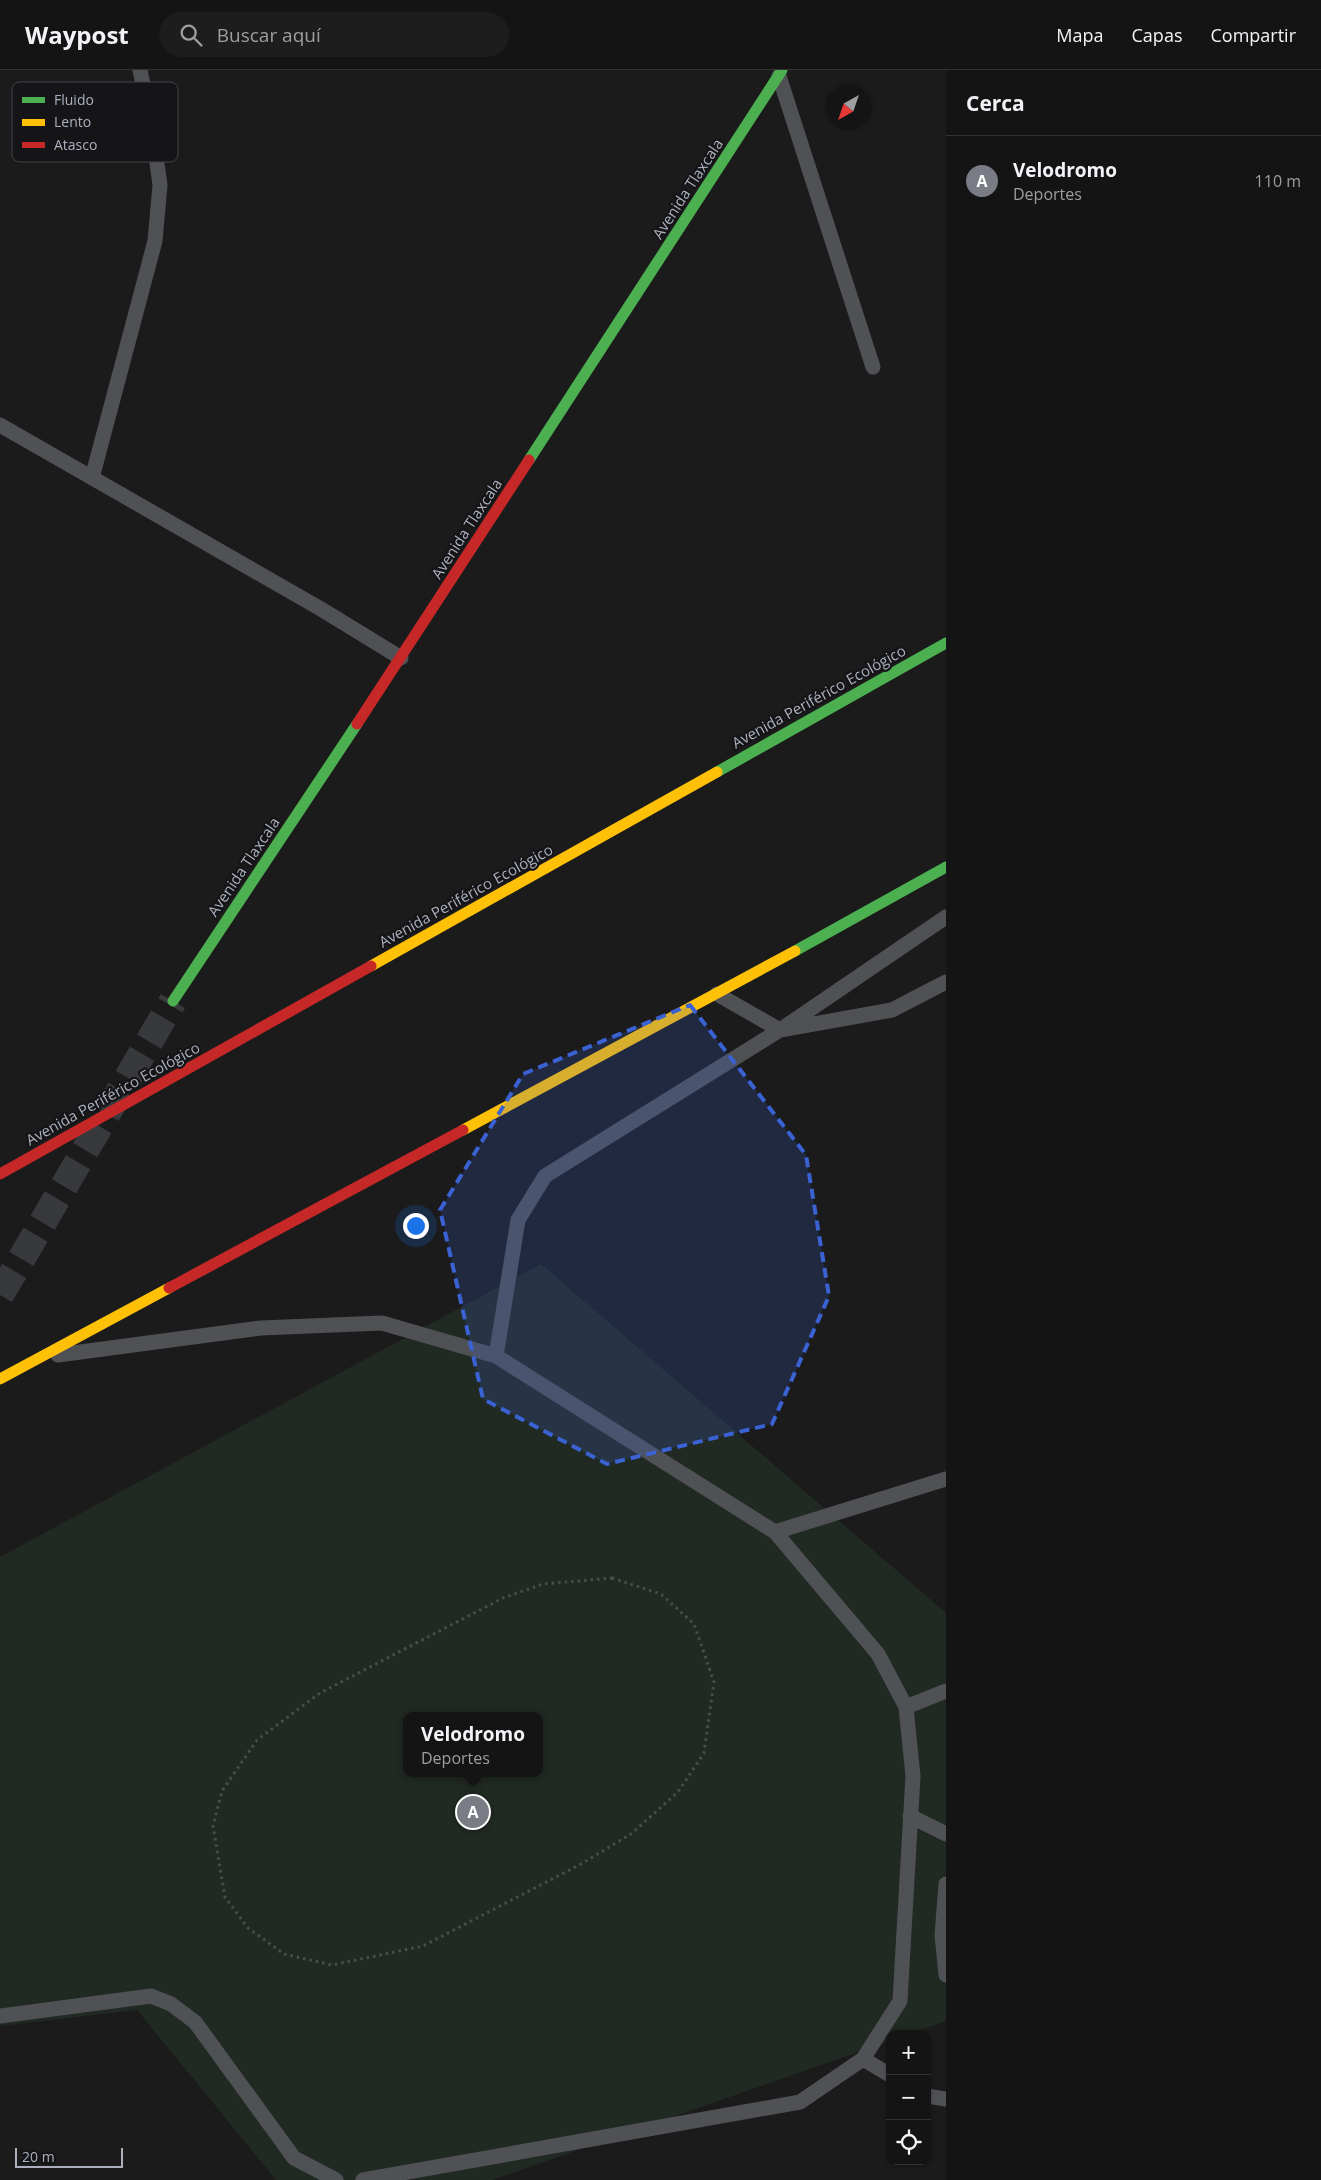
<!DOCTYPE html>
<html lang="es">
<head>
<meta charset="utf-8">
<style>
	:root { --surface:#141415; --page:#1d1d1e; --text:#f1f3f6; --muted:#9d9ea0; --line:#333334; --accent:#797c85 }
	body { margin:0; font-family:"Open Sans",sans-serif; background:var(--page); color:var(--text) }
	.controls { position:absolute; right:15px; bottom:15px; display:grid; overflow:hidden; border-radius:10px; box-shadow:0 1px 4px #0004 }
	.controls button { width:45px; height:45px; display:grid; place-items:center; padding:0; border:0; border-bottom:1px solid var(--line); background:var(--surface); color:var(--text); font:25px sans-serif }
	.compass { position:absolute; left:826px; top:15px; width:45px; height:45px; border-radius:50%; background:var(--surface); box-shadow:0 1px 4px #0004; rotate:220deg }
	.scale { position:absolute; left:15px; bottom:12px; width:108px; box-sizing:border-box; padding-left:5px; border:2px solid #acb0bd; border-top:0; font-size:14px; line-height:18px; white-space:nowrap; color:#acb0bd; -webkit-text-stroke:4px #151518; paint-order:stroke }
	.you { position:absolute; left:415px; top:1155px; width:18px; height:18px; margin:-12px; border:4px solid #fff; border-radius:50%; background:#1a73e8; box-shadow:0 0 0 8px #1a73e833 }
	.badge { display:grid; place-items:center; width:32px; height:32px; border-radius:50%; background:var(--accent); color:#fff; font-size:16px; font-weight:700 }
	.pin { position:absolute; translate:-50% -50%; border:2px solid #fff; box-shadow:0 1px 5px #0006 }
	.popup { position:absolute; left:403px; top:1642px; width:140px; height:65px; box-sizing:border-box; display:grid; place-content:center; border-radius:10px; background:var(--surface); filter:drop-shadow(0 1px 4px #0005); font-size:16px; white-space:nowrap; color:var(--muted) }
	.popup b { font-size:19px; color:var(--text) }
	.popup::after { content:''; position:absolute; left:50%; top:100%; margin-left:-10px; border:10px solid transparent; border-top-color:var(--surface) }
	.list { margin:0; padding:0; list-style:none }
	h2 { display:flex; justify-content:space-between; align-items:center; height:65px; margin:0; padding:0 20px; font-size:21px }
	h2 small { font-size:16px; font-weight:400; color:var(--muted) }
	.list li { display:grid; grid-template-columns:32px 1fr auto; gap:15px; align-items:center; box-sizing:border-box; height:90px; padding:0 20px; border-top:1px solid var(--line) }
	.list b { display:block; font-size:19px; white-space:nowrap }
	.list p { margin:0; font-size:16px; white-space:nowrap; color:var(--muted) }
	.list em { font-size:16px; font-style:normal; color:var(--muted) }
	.icon { flex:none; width:28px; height:28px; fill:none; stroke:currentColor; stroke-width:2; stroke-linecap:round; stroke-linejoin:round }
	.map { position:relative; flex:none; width:946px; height:2110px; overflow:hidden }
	header { display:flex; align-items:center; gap:30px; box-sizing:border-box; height:70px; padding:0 25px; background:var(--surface); border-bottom:1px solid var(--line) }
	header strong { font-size:24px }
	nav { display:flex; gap:28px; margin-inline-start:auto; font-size:18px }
	.search { width:350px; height:45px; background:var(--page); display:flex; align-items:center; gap:12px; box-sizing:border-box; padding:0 18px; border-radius:28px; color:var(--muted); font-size:19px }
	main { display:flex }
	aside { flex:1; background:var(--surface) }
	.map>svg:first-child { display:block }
	.green { fill:#212923; fill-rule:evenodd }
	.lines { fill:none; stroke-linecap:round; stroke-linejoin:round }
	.secondary-tunnel { stroke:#38393c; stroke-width:28; stroke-dasharray:28 14; stroke-linecap:butt }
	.path { stroke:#4b4c4f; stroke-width:3; stroke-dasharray:2.5 4; stroke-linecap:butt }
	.lane { stroke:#4f5155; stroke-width:15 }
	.fast { stroke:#4caf50; stroke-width:11 }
	.slow { stroke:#ffc107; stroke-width:11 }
	.jam { stroke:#c62828; stroke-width:11 }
	.marked { fill:#3a62d3; fill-opacity:0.2; stroke:#3a62d3; stroke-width:4; stroke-dasharray:10 6; stroke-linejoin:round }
	.labels { text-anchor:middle; stroke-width:4.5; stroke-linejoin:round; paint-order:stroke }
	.street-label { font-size:15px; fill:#acb0bd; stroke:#151518 }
	.key { fill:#151518; stroke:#42444a; stroke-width:1 }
	.key-label { font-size:14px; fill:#acb0bd }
</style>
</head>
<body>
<header>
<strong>Waypost</strong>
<div class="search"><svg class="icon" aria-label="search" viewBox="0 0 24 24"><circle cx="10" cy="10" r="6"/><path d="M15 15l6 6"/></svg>Buscar aquí</div>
<nav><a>Mapa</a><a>Capas</a><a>Compartir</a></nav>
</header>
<main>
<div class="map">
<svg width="946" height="2110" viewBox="0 0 946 2110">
	<rect width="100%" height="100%" fill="#1b1b1c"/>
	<path class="green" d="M541,1194L946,1543V1951L909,1964H890V1971L492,2110H276L137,1940L0,1956V1487ZM407,1646H539V1703H407Z"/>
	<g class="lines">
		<path class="secondary-tunnel" d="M0,1225L173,931"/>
		<path class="path" d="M612,1508L661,1524L694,1554L714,1612L704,1683L678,1722L631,1764L581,1794L423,1876L332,1895L284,1884L248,1858L225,1827L213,1756L222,1721L257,1670L320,1623L503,1528L543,1514Z"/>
		<path class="lane" d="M779,6L873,297
			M0,355L321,539L401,588
			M92,408L155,171L160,115L152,57L140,0
			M717,924L780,960L892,940L946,912
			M58,1285L261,1258L382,1253L496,1286L775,1462L878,1584L906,1637L913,1706L900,1931L863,1989L800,2032L363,2110
			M496,1286L518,1150L545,1106L780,960L946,847
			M775,1462L946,1409
			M906,1637L946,1621
			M910,1746L946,1764
			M946,1814L942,1865L946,1905
			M0,1946L151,1926L171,1934L195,1952L294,2088L336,2110
			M863,1989L890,2005
			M927,2026L946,2029"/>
		<path class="fast" d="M529,390L782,0
			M717,702L946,573
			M795,881L946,797
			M173,931L357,654"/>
		<path class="slow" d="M371,896L717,702
			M463,1060L795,881
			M0,1309L169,1218"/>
		<path class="jam" d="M357,654L529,390
			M0,1104L371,896
			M169,1218L463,1060"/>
	</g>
	<path class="marked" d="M690,935L806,1085L829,1226L772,1354L607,1394L483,1329L440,1140L523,1004Z"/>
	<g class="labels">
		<g class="street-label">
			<text transform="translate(688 119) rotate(-57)" y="5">Avenida Tlaxcala</text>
			<text transform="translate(467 459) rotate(-57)" y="5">Avenida Tlaxcala</text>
			<text transform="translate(819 627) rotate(-29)" y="5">Avenida Periférico Ecológico</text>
			<text transform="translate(244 797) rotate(-56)" y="5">Avenida Tlaxcala</text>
			<text transform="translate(466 826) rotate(-29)" y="5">Avenida Periférico Ecológico</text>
			<text transform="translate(113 1024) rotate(-29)" y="5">Avenida Periférico Ecológico</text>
		</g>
	</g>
	<rect x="12" y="12" width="166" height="80" rx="8" class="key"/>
	<rect x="22" y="27" width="23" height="6" fill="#4caf50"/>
	<rect x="22" y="49" width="23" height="7" fill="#ffc107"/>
	<rect x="22" y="72" width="23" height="6" fill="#c62828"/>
	<g class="key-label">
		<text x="54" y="35">Fluido</text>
		<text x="54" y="57">Lento</text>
		<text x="54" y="80">Atasco</text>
	</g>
</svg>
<div class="controls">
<button>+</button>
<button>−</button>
<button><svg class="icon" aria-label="locate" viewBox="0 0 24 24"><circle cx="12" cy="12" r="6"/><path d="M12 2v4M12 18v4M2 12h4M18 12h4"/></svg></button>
</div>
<svg class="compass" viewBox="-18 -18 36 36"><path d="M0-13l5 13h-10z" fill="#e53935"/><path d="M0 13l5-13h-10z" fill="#9d9ea0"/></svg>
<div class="scale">20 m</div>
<div class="you"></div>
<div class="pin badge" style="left:473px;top:1742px">A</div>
<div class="popup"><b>Velodromo</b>Deportes</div>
</div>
<aside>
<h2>Cerca<small></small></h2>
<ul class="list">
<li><span class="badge">A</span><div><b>Velodromo</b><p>Deportes</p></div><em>110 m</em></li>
</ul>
</aside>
</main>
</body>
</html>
